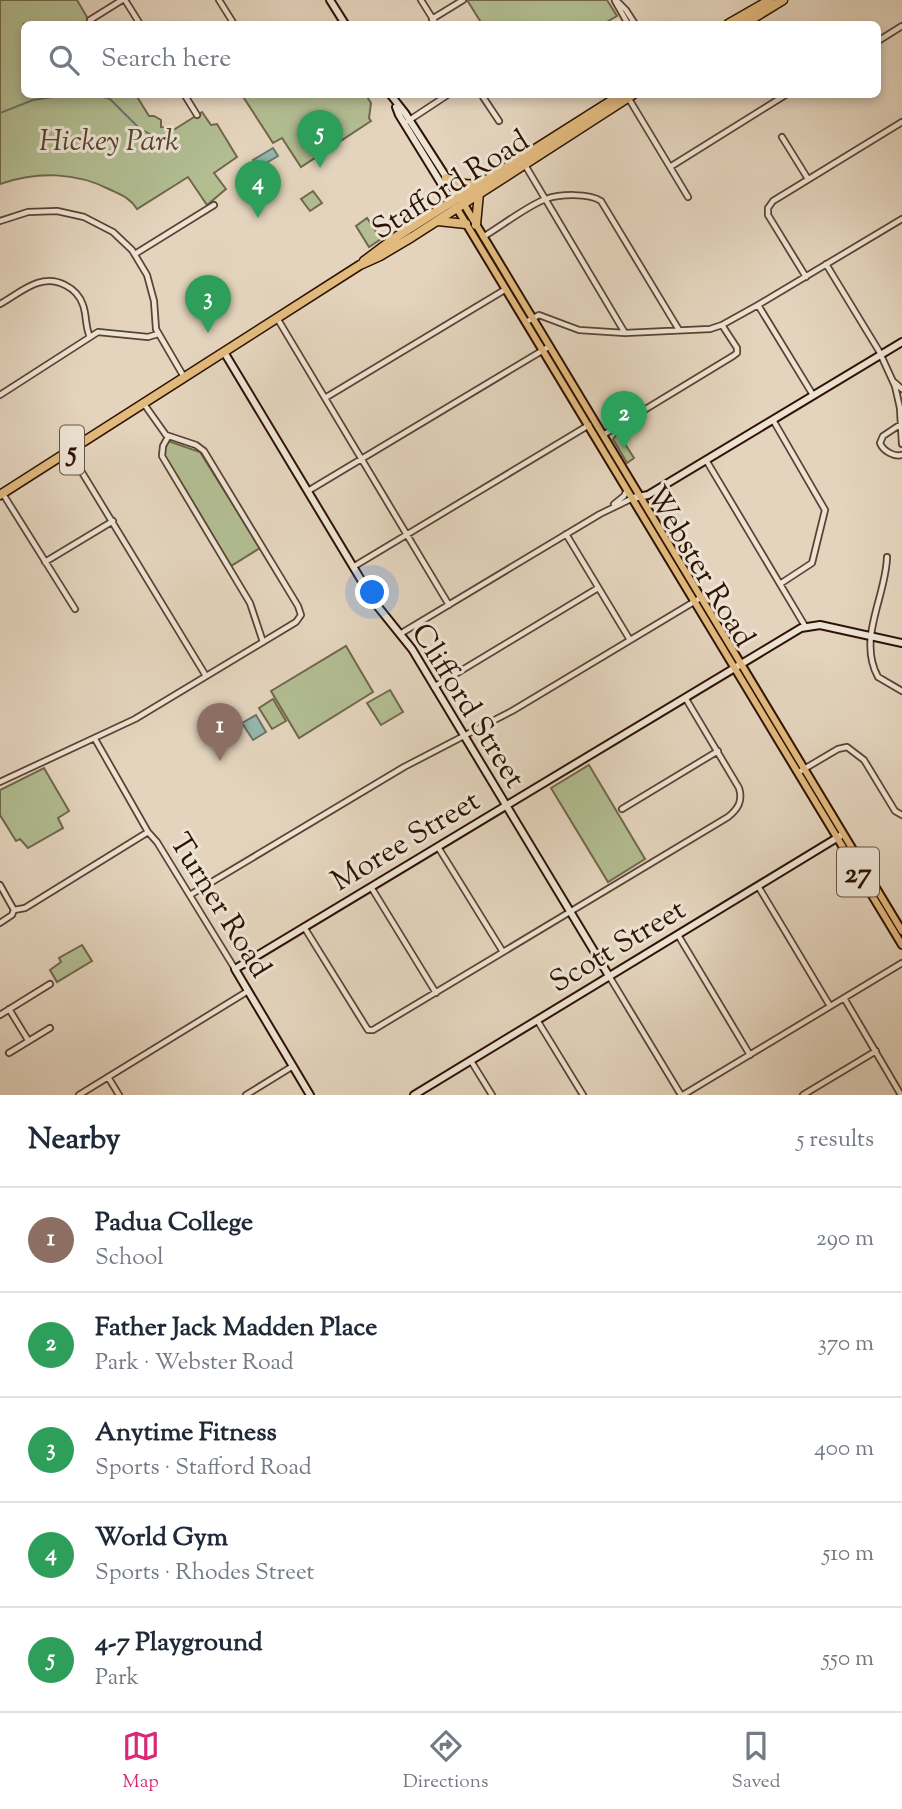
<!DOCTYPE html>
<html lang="en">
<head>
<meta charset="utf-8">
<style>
	:root { --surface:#fff; --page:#f2f2f3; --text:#1f2937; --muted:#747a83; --line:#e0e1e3; --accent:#db2777 }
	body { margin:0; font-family:"Sorts Mill Goudy",serif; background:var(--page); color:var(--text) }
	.you { position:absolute; left:373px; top:593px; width:24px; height:24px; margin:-18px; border:5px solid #fff; border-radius:50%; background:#1a73e8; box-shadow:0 0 0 10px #1a73e833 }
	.badge { display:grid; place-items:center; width:46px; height:46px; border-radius:50%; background:var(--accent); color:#fff; font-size:23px; font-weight:700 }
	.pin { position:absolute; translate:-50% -58px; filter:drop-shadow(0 2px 4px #0008) }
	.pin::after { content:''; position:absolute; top:37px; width:24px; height:21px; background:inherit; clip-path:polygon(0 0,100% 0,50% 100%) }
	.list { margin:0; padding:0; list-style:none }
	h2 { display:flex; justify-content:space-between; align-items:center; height:91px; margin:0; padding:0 28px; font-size:30px }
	h2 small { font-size:23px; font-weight:400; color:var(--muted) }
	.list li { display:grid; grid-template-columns:46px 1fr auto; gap:21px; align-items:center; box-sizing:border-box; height:105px; padding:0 28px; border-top:2px solid var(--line) }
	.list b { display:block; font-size:26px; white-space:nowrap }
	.list p { margin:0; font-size:23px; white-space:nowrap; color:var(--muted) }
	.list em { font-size:23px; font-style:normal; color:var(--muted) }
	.icon { flex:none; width:38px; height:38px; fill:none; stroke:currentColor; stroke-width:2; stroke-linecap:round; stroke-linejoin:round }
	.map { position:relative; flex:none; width:902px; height:1095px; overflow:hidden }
	.search { position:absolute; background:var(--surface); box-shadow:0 4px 10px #0003; left:21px; right:21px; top:21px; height:77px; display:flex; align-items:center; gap:18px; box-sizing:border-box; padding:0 24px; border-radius:10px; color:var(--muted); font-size:26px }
	.sheet { height:616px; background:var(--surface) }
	nav { display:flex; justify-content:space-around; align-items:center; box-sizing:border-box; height:98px; border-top:2px solid var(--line); background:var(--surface); font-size:19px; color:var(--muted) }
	nav a { display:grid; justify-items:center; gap:4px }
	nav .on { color:var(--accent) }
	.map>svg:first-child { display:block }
	.green { fill:#b2bd92; stroke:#70684a; stroke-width:2 }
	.water { fill:#95b8af; stroke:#6b766a; stroke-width:2 }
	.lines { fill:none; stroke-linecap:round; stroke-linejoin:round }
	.stream { stroke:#6b766a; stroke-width:2 }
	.street-casing { stroke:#5b4332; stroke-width:8 }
	.secondary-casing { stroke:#2d1303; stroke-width:10 }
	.primary-casing { stroke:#2d1303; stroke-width:10 }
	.highway-casing { stroke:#2d1303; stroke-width:11 }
	.street { stroke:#ede3d4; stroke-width:4.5 }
	.secondary { stroke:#ede3d4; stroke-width:6 }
	.primary { stroke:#e2ba7e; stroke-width:6 }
	.highway { stroke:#e2ba7e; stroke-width:8 }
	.labels { text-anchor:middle; stroke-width:6; stroke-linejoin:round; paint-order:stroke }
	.shield { fill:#ede3d4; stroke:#675142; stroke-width:2 }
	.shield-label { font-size:28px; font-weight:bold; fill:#2d1303 }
	.park-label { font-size:30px; font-style:italic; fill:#55462e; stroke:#ede3d4 }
	.street-label { font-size:30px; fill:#2d1303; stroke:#ede3d4 }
</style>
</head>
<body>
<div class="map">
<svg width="902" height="1095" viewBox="0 0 902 1095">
	<rect width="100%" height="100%" fill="#e4d4bd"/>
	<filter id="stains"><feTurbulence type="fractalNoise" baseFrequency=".00286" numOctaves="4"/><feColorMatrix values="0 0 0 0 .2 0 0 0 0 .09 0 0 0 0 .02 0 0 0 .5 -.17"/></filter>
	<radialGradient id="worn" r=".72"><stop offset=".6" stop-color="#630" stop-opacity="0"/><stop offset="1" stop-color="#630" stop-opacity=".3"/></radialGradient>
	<path class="green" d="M0,0H77L91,24H24V94L136,95L149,116H154L161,120V127L175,129L202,112L211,125L217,124L237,157L214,173L226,189L207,205L188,177L137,209C130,198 122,195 111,190C76,172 37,171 0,184Z
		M467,0H607L617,16L603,24H482Z
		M242,95H366L371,103L369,118L371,121L301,167L282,138L273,143Z
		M313,191L322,203L310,211L301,199Z
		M367,218L381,239L369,247L356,226Z
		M618,433L634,458L627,463L613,439Z
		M168,441L200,452L260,548L231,566L165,457L164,449Z
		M346,646L373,692L299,738L271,691Z
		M390,690L403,712L381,725L367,703Z
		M273,699L286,721L272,729L259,708Z
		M589,765L645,859L608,882L551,788Z
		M44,768L69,811L58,818L63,828L28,848L20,839L16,841L0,815V790Z
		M82,945L92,961L57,982L50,970L61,962L59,958Z"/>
	<path class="water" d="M273,148L278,156L258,168L253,160Z
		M256,715L266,732L253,740L242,723Z"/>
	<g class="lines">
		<path class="stream" d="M93,94L110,99L139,128L162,141
			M0,113L33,100L73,94"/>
		<defs>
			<path id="street" d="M125,0L140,24
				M219,0L234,24
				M421,0L436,24
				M616,0L626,10L635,24
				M615,1L628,24
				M432,19L463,0
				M90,20L122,0
				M878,41L902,26
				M184,94L197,115
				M481,94L499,121
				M629,99L688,197
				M408,121L449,94
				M782,137L808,179
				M525,165L625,333
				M670,167L787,94
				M0,221L28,212L57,211L84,217L113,232L132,250L147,275L154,301L156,329L184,377
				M483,237C500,227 530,204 546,199C560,194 589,193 601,201L679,330
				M135,254L214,205
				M826,264L879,351L895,386L900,408L902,444
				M806,277L768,215V208L773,201L902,122
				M0,304C20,293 41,272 65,285C73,289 80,296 83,305C87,316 85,327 90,337
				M758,305L813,395
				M277,318L449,605
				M526,322L539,315L579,330L625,333L710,329L722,325L758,305L902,219
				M894,382L902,389
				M0,395L98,332L148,337L158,334
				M325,398L506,289
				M773,420L825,510L812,563L780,584
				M901,424L883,436L880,443C883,451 894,457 902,455
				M603,435L733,356L737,353V348L722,325
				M168,437L163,446L162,456L250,603L263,642
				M69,451L206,676
				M706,460L805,626
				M308,491L550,346
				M3,494L75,609
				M614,504L624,496L627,490
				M566,534L630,640
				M887,557C886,597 857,638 878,677L902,691
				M45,562L113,521
				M353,567L589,425
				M400,634L600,514L633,498
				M434,687L598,588
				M95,739L148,832L157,842L235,969
				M799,772L838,749L847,747L864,760L895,811L902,815
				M0,782L135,719L296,622L301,615L298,606L204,451L196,445L166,435L144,404
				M622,809L718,751
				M438,847L503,952
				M0,885L14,910
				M758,886L830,1006
				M371,887L436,993
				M190,895L404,767L512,711L702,597
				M0,923L12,915L14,910L25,908L148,832
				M304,927L368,1030H373L728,817C738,809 743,801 739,788L686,699
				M678,935L750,1055
				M609,976L681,1095
				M844,998L901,1095
				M9,1009L28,1040
				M0,1015L50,984
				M537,1020L583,1095
				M9,1053L50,1028
				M471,1061L492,1095
				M108,1077L119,1095
				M79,1095L248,991
				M246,1095L293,1066
				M683,1095L902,963
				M803,1095L876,1051"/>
			<path id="secondary" d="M330,0L345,24
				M390,94L405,113L459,197
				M396,107L399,115L452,201
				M224,352L375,603L412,649L609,976
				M633,498L648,495L902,342
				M310,1095L235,969L801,628L820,625L902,643
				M414,1095L840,836"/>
			<path id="primary" d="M462,201L902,931
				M456,207L902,945"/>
			<path id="highway" d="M728,24L770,0
				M744,24L783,0
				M446,178L465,184L477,185
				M438,221L466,224
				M476,225L479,193
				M364,261L396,237L622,94
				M0,495L360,265L380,256L412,237L634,94"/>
		</defs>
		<use href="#street" class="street-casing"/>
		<use href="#secondary" class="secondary-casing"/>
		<use href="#primary" class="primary-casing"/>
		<use href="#highway" class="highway-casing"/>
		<use href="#street" class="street"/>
		<use href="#secondary" class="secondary"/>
		<use href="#primary" class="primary"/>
		<use href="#highway" class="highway"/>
	</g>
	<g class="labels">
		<g class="shield">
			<rect x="60" y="425.5" width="24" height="49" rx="5"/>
			<rect x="837" y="847.5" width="42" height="49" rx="5"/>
		</g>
		<g class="shield-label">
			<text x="72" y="460">5</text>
			<text x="858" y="882">27</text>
		</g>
		<g class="park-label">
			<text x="109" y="150">Hickey Park</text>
		</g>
		<g class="street-label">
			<text transform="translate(450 184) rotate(-32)" y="10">Stafford Road</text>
			<text transform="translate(701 566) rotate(59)" y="10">Webster Road</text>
			<text transform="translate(469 705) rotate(58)" y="10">Clifford Street</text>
			<text transform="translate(405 840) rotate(-31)" y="10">Moree Street</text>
			<text transform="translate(221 905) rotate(58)" y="10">Turner Road</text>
			<text transform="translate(617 945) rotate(-31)" y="10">Scott Street</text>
		</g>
	</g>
	<rect width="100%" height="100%" filter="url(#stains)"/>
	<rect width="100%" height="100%" fill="url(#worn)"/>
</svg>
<div class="you"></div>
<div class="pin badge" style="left:220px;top:761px;background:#8d6e63">1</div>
<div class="pin badge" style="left:624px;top:449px;background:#2e9e5b">2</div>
<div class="pin badge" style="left:208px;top:333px;background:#2e9e5b">3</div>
<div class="pin badge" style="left:258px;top:218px;background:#2e9e5b">4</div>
<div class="pin badge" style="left:320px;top:168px;background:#2e9e5b">5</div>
<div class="search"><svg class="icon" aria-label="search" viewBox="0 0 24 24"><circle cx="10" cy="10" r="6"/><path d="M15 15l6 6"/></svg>Search here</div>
</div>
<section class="sheet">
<h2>Nearby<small>5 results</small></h2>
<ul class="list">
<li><span class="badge" style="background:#8d6e63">1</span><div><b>Padua College</b><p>School</p></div><em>290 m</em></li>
<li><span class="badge" style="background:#2e9e5b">2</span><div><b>Father Jack Madden Place</b><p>Park · Webster Road</p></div><em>370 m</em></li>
<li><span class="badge" style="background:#2e9e5b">3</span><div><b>Anytime Fitness</b><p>Sports · Stafford Road</p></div><em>400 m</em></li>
<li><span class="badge" style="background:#2e9e5b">4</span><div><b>World Gym</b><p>Sports · Rhodes Street</p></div><em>510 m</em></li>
<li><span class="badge" style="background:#2e9e5b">5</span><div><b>4-7 Playground</b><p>Park</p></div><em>550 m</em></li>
</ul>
</section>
<nav>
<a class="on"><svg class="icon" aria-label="map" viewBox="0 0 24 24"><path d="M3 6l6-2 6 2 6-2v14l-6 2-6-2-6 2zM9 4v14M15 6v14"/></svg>Map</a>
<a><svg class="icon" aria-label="directions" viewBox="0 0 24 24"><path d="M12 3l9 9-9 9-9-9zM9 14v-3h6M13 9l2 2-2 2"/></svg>Directions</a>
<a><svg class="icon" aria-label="saved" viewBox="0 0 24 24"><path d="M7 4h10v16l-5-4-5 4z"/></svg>Saved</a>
</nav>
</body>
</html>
